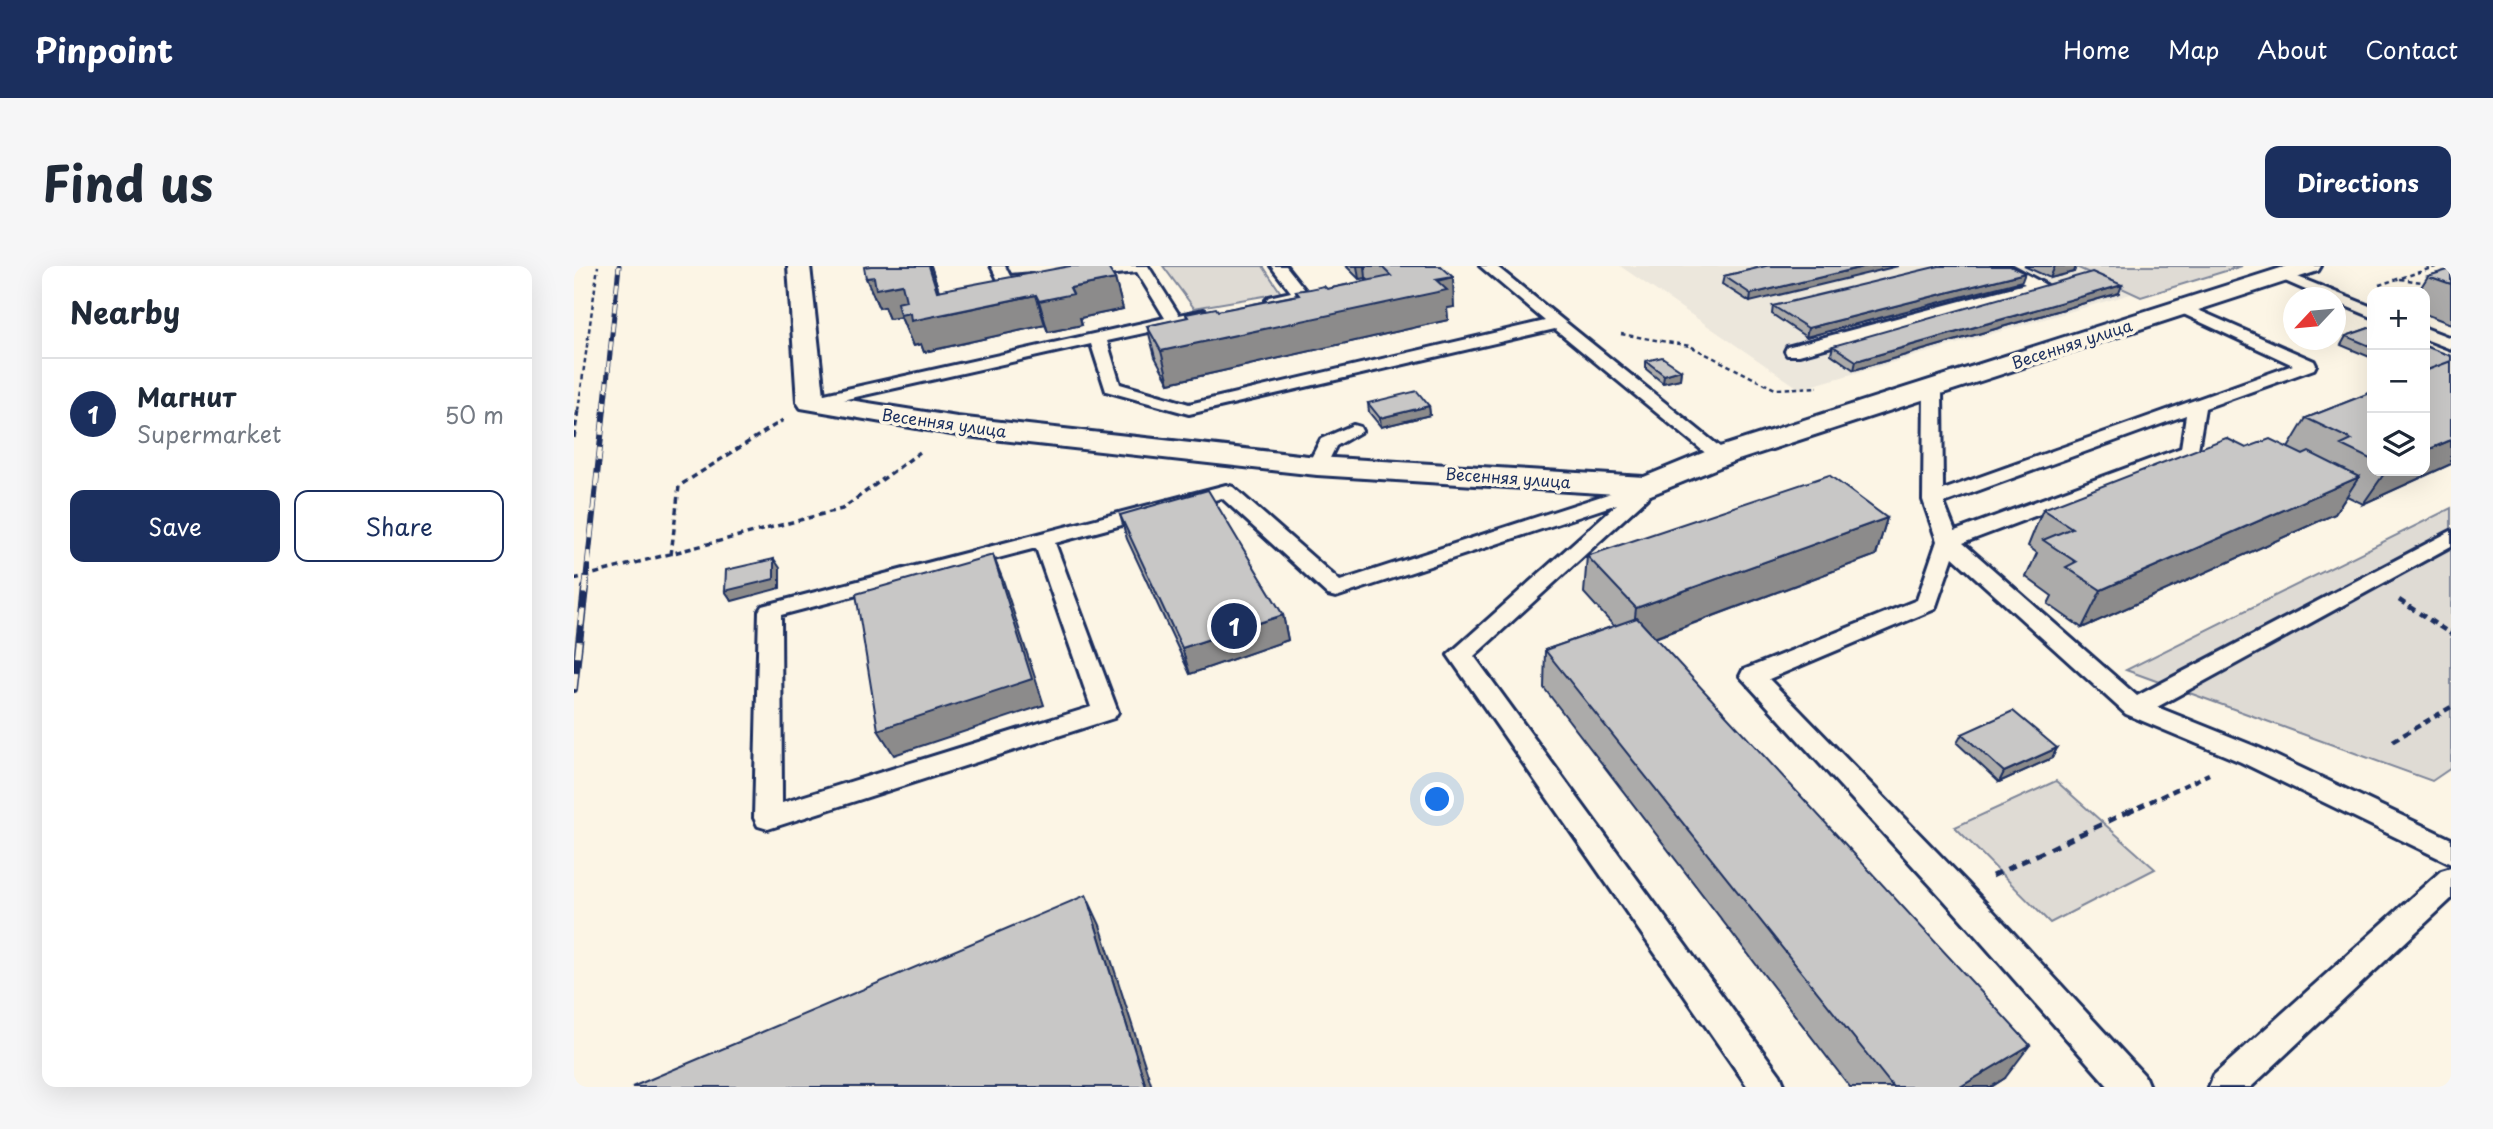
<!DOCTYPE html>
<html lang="en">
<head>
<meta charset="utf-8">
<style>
	:root { --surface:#fff; --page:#f6f6f7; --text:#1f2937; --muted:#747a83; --line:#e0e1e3; --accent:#1b2f5e }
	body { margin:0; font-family:"Playpen Sans",sans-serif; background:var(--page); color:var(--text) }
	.controls { position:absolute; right:21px; top:21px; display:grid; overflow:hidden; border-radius:14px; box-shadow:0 7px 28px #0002 }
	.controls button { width:63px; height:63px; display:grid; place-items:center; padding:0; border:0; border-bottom:2px solid var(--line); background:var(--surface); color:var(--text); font:35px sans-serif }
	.compass { position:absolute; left:1709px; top:21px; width:63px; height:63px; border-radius:50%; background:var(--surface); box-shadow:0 7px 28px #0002; rotate:244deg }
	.you { position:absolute; left:864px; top:534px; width:24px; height:24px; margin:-18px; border:5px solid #fff; border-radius:50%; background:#1a73e8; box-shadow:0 0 0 10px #1a73e833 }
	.badge { display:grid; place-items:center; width:46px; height:46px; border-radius:50%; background:var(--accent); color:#fff; font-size:23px; font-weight:700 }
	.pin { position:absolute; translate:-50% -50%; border:4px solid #fff; box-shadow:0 2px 7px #0006 }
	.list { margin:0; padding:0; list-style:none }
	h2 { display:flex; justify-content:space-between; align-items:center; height:91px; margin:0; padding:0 28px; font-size:30px }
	h2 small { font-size:23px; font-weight:400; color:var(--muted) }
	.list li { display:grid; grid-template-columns:46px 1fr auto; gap:21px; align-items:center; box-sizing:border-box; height:112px; padding:0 28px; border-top:2px solid var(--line) }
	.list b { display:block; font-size:26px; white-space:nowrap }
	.list p { margin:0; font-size:23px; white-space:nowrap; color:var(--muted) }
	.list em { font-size:23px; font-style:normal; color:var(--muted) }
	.actions { display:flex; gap:14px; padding:21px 28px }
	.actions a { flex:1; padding:16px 0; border:2px solid var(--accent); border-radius:14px; text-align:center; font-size:24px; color:var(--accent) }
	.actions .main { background:var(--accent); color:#fff }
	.icon { flex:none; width:38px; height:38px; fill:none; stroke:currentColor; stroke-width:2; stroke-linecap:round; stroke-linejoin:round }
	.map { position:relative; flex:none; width:1877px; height:821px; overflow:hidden; border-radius:14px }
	header { display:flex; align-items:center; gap:42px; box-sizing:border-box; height:98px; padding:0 35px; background:var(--accent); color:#fff }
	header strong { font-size:33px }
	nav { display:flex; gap:38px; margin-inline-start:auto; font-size:24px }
	.intro { display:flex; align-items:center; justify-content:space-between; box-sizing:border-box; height:168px; padding:0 42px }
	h1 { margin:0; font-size:49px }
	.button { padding:18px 32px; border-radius:14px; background:var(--accent); color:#fff; font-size:24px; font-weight:700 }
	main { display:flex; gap:42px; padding:0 42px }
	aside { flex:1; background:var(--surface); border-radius:14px; box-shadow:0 7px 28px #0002 }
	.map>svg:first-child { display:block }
	.built { fill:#ece7dc }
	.green { fill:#dfdbd4; stroke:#7d8599; stroke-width:2 }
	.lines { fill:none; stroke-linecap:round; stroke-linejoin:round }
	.lane-casing { stroke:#1b2f5e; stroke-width:6 }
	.street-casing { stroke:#1b2f5e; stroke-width:6 }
	.path-far3 { stroke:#1b2f5e; stroke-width:2.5; stroke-dasharray:4.5 3.5; stroke-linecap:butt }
	.path-far2 { stroke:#1b2f5e; stroke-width:3.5; stroke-dasharray:6 4.5; stroke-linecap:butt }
	.path-far1 { stroke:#1b2f5e; stroke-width:4.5; stroke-dasharray:7 5; stroke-linecap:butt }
	.path { stroke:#1b2f5e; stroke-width:5; stroke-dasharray:9 7; stroke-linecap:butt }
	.lane { fill:#fcf5e5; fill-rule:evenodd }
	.street { fill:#fcf5e5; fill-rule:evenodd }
	.rail-far2-casing { stroke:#1b2f5e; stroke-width:5 }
	.rail-far1-casing { stroke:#1b2f5e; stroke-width:6 }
	.rail-casing { stroke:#1b2f5e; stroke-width:8 }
	.rail-far2 { stroke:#fcf5e5; stroke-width:3.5; stroke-dasharray:10; stroke-linecap:butt }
	.rail-far1 { stroke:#fcf5e5; stroke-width:4.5; stroke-dasharray:13; stroke-linecap:butt }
	.rail { stroke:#fcf5e5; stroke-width:5; stroke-dasharray:16; stroke-linecap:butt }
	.wall { fill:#acabaa; stroke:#1b2f5e; stroke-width:2 }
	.shaded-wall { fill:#8c8b8b; stroke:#1b2f5e; stroke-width:2 }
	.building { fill:#c8c7c6; stroke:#1b2f5e; stroke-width:2 }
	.labels { text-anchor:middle; stroke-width:7; stroke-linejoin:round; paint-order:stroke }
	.far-street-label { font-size:16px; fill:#1b2f5e; stroke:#fcf5e5 }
</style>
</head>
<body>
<header>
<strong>Pinpoint</strong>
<nav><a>Home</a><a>Map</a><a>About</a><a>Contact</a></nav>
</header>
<div class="intro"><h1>Find us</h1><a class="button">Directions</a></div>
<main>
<aside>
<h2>Nearby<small></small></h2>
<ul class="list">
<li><span class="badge">1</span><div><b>Магнит</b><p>Supermarket</p></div><em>50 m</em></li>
</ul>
<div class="actions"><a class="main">Save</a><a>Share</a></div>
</aside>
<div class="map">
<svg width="1877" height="821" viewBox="0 0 1877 821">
	<rect width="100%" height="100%" fill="#fcf5e5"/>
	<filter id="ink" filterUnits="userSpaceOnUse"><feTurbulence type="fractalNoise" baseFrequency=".0143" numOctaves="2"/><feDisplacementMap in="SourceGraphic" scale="14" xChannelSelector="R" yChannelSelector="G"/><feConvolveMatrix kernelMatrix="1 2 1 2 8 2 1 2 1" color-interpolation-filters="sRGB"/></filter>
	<g filter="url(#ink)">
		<path class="built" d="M1046,0H1496L1557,28L1226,123Z"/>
		<path class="green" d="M589,0H689L707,27L620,42Z
			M1500,0H1668L1567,31Z
			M1877,242V502L1858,515L1552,404Z
			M1482,515L1581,603L1476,657L1381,561Z"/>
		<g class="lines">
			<defs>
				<path id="lane" d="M417,0H431L436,10L459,8L466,12C458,19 437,21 426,18Z
					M536,0H574L605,49L630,44L638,49L630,54L533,75L546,118L615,138L971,55L906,0H922L1157,190L1154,194H1140L981,63L615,148L532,125L517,78L237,141L228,136L237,131L591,52L563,6L502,12L495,8L502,4Z
					M697,0H712L735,29L732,32L695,37L692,34L695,31L717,26Z
					M1418,0H1437L1472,19L1470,22L1225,89H1213L1211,85L1213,81L1451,18Z
					M1709,5L1798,41V51L1762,36V32H1750L1704,12L1702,9Z
					M1608,37L1740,95L1742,99L1740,103L1631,142L1623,189L1389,277L1563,430L1877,265V280L1583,441L1685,482L1877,573V598L1667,496L1552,448L1379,291L1361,343L1195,413L1393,617L1570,809L1575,821H1535L1371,635L1166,410L1169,404L1343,334L1363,275L1349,234L1350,124L1353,120L1359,119L1368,124L1369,224L1719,99L1603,45L1600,42ZM1612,149L1607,182L1381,265L1370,237Z
					M1851,62L1877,72V83L1851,73Z
					M779,159L786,161L788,165L762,180L750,204H736L733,200L747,173Z
					M1074,215L1081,217L1084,221L1075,227L1073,232L900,390L1206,809L1211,821H1174L874,389L1043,238L762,331L754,329L648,232L481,277L544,446L540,452L194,563L184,560L180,552L185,345L188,340L652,219L659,221L766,315ZM462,282L517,441L208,537L207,349Z
					M1877,602V633L1677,821H1635L1640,809L1867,605Z"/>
				<path id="street" d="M214,0H236L250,130L383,151L743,191L1070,211L1136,184L1713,0H1747L1744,5L1158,196L1074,230L743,209L383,169L227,142L223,136Z"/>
			</defs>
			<use href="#lane" class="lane-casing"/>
			<use href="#street" class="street-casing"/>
			<path class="path-far3" d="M1826,13L1855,17
				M1805,19L1864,0
				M1047,68L1116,80L1201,123L1244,121
				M4,145L24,0"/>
			<path class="path-far2" d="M0,172L4,143
				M97,289L105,220L209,154
				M0,313L268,243L346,186"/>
			<path class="path-far1" d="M1825,334L1877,368
				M1819,475L1877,441
				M1554,546L1635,508"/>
			<path class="path" d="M1418,610L1558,544"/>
			<use href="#lane" class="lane"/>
			<use href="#street" class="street"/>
			<defs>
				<path id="rail-far2" d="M30,145L45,0"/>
				<path id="rail-far1" d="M11,324L30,143"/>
				<path id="rail" d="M0,423L11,322"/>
			</defs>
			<use href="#rail-far2" class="rail-far2-casing"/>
			<use href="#rail-far1" class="rail-far1-casing"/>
			<use href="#rail" class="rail-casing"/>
			<use href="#rail-far2" class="rail-far2"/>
			<use href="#rail-far1" class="rail-far1"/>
			<use href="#rail" class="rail"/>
		</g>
		<path class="wall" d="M357,0L365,25L541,13L549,43L506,52L508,59L474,66L471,59L350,86L347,78L339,80L327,51L315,53L310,41L305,42L292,12Z
			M772,0H867L880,41L873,42L874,54L595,117L581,91L573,60L613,52L612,48L644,45L723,29L722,25L753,23L794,14L792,12L785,13Z
			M1192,0L1176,36L1148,18L1150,10Z
			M1450,0H1502L1500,6L1476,12Z
			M1877,3V58L1851,48V26H1844L1854,10Z
			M1448,15L1232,71L1198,48L1199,40Z
			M1545,27L1280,104L1257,88L1259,80Z
			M1798,61V92L1767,79L1772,70Z
			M1851,80L1877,198L1789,238L1773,230L1761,248L1508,362L1474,338L1478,330L1452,311L1463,287L1454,280L1469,243L1672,182H1714L1732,152L1798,126V205H1851Z
			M1072,95L1107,104L1106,113L1089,117L1072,103Z
			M794,137L855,140L856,149L807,161L795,146Z
			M546,249L709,349L714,374L616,408L553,273Z
			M1313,252L1302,289L1081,372L1431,812L1417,821H1276L970,422L971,384L1040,360L1010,327L1013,290Z
			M1388,468L1483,482L1478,492L1425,516L1383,477Z"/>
		<path class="shaded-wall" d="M355,0H357L372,48L462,29L471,59L350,86L347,78L339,80L327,51L315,53L310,41L305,42L292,12L300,11L328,18Z
			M783,0H791L792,12L785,13Z
			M1293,0H1324L1176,36L1177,28Z
			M1481,0H1502L1500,6L1476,12Z
			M1451,7L1448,15L1232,71L1234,62Z
			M879,11L880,41L873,42L874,54L595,117L587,85Z
			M541,13L549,43L506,52L508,59L474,66L465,35L496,22Z
			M1548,19L1545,27L1280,104L1282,95Z
			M1107,104L1106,113L1089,117L1090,109Z
			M855,140L856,149L807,161L806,152Z
			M1877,174V198L1789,238L1812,205H1851V185Z
			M1785,211L1761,248L1508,362L1527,324Z
			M1313,252L1302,289L1058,380L1062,342Z
			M419,289L429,314L470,439L320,489L304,464Z
			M200,293L206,302V322L158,335L151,325Z
			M709,349L714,374L616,408L608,382Z
			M1483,482L1478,492L1425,516L1430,506Z
			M512,629L526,659L578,821H572Z
			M1456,779L1431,812L1417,821H1386Z"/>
		<path class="building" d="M297,0H355L363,25L496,0H533L541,13L496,22L499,28L465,35L462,29L337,55L336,47L326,49L323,37L332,35L328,18L302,23L300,11L292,12L290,1Z
			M807,0H867L879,11L862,14L873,24L587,85L573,60L614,51L612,48L642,42L644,45L725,29L722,25L736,23L750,20L753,23L817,10Z
			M1192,0H1293L1177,28L1150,10Z
			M1365,0H1436L1451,7L1234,62L1199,40Z
			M1877,3V18L1854,10Z
			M1518,6L1548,19L1282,95L1259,80Z
			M1798,61V81L1772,70Z
			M1851,80L1877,90V95L1853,104L1851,103Z
			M1088,91L1107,104L1090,109L1072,95Z
			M1877,95V174L1851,185V105Z
			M843,125L855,140L806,152L794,137Z
			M1798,126V194L1767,179L1778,174L1732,152Z
			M1652,172L1672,182L1696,173L1729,189L1735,186L1785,211L1527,324L1492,301L1502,296L1469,274L1498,262L1469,243Z
			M1255,209L1313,252L1062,342L1013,290Z
			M634,224L709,349L608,382L546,249Z
			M419,289L458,413L304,464L282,328Z
			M200,293V313L151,325L152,304Z
			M1063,352L1456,779L1386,821H1319L971,384Z
			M1439,445L1483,482L1430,506L1388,468Z
			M512,629L572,821H58Z"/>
	</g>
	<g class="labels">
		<g class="far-street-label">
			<text transform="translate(1498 78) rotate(-18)" y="6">Весенняя улица</text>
			<text transform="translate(370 157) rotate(8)" y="6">Весенняя улица</text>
			<text transform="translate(934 212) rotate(4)" y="6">Весенняя улица</text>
		</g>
	</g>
</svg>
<div class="controls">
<button>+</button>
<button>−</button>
<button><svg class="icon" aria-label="layers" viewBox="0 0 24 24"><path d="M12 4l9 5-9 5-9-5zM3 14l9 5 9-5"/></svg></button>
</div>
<svg class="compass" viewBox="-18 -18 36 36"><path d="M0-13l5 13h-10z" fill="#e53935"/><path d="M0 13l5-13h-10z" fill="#747a83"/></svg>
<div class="you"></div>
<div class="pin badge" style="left:660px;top:360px">1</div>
</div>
</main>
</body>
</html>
